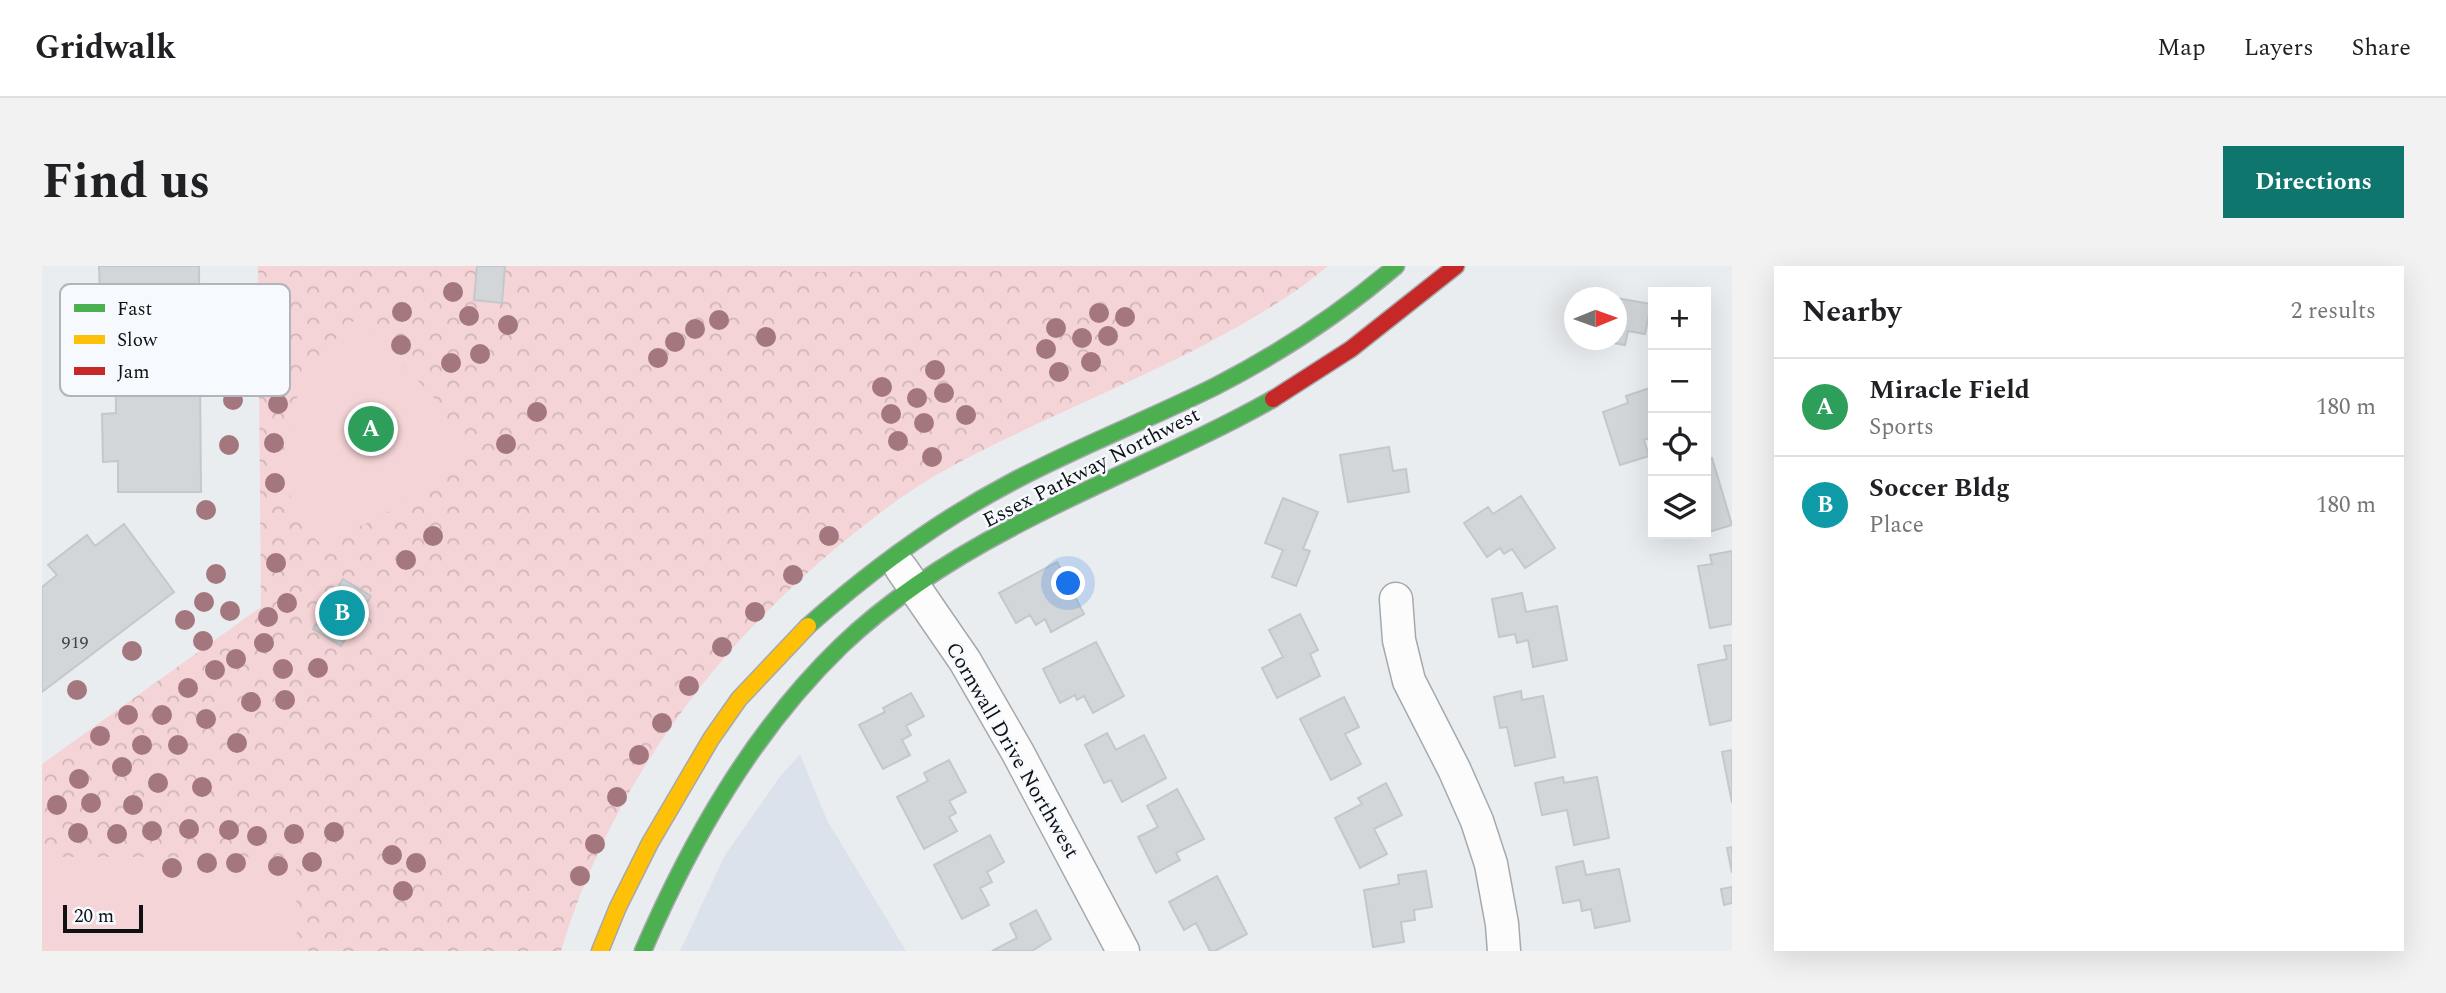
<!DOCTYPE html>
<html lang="en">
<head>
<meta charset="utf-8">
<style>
	:root { --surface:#fff; --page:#f2f2f2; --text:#202124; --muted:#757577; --line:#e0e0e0; --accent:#0f766e }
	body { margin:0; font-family:Spectral,serif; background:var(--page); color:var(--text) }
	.controls { position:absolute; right:21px; top:21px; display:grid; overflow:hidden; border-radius:0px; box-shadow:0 7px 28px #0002 }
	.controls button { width:63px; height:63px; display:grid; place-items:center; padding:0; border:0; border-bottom:2px solid var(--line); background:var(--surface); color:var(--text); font:35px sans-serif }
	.compass { position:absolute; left:1522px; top:21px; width:63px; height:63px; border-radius:50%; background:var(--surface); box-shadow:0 7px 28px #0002; rotate:89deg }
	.scale { position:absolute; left:21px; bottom:18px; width:80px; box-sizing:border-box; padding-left:7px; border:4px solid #0f1114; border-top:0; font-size:19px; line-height:24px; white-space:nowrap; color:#0f1114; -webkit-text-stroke:5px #f6fafe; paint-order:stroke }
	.you { position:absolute; left:1027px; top:318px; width:24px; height:24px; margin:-18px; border:5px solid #fff; border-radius:50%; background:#1a73e8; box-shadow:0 0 0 10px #1a73e833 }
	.badge { display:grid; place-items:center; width:46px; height:46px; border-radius:50%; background:var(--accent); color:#fff; font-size:23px; font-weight:700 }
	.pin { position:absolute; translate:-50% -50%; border:4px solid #fff; box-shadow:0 2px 7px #0006 }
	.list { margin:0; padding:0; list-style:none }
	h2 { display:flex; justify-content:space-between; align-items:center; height:91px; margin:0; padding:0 28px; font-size:30px }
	h2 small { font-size:23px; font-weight:400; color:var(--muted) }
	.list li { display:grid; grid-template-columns:46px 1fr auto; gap:21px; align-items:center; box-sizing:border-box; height:98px; padding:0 28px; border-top:2px solid var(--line) }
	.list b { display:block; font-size:26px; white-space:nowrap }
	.list p { margin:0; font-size:23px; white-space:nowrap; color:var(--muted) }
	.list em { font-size:23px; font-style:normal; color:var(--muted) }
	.icon { flex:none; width:38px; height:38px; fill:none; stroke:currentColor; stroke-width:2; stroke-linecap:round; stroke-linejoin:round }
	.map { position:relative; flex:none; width:1690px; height:685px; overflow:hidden; border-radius:0px }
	header { display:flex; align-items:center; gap:42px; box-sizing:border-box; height:98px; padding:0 35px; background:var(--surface); border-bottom:2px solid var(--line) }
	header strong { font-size:33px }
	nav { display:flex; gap:38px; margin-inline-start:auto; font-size:24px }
	.intro { display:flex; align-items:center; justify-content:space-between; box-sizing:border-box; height:168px; padding:0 42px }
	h1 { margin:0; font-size:49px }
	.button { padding:18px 32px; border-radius:0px; background:var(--accent); color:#fff; font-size:24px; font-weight:700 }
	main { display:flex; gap:42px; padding:0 42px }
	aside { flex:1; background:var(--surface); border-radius:0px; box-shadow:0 7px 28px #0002 }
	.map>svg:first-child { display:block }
	.built { fill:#dbe2eb }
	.forest { fill:url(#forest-crowns) }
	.pitch { fill:#f4d4d6 }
	.building { fill:#d3d6d8; stroke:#c5c8cb; stroke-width:2 }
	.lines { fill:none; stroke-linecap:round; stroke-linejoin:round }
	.street-casing { stroke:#a6a9ac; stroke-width:35 }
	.fast-casing { stroke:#a6a9ac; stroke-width:19 }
	.slow-casing { stroke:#a6a9ac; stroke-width:19 }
	.jam-casing { stroke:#a6a9ac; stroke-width:19 }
	.street { stroke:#fcfcfd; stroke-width:32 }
	.fast { stroke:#4caf50; stroke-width:16 }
	.slow { stroke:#ffc107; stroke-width:16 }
	.jam { stroke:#c62828; stroke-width:16 }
	.tree { fill:#a4777f }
	.labels { text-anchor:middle; stroke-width:5; stroke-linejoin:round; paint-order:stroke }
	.number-label { font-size:18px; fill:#414346 }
	.street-label { font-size:21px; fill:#0f1114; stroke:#f6fafe }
	.key { fill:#f6fafe; stroke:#b1b4b8; stroke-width:2 }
	.key-label { font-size:19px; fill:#0f1114 }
</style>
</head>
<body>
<header>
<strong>Gridwalk</strong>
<nav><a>Map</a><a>Layers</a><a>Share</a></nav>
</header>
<div class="intro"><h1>Find us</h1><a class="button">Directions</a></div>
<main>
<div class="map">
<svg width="1690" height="685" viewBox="0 0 1690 685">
	<defs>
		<pattern id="forest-crowns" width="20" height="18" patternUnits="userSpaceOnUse" patternTransform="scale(1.75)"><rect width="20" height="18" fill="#f4d4d6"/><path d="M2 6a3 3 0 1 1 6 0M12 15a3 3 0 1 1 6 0" fill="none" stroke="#d0b5b7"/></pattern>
	</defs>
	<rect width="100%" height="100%" fill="#eaedf0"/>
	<path class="built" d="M758,488L785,554L864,685H638L683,589L737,512Z"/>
	<path class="forest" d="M216,0H1286C1272,11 1258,23 1243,32C1141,99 1021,141 914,198C872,220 836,248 800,277C671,383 567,524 519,685H0V498L219,341Z"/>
	<path class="pitch" d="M745,0H1024L986,5L745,6Z
		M311,55L353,90L394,134L422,182L393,214L340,250L280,279C272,271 258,261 254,251C248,236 247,219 246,203C242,136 264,101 311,55Z
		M0,591H254L255,685H0Z"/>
	<path class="building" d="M57,0H157L159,226H76V195L61,196L60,148L74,147L73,29L58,30Z
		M435,0H463L460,37L432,34Z
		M1574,32L1609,38L1603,68L1586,65L1583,79L1554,74H1574Z
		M1611,121V171L1602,174L1607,190L1578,199L1561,146L1586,137L1584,130Z
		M1347,181L1351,205L1364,203L1367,226L1306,236L1298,189Z
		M1670,192L1690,259L1664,267V194Z
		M1479,230L1513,282L1483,302L1470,283L1462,288L1458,282L1445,291L1422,257L1446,241L1451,248Z
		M1241,232L1276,246L1261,283L1268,285L1254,320L1230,311L1241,284L1223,277Z
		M82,258L132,326L0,426V321L15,309L6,299L45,269L53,280Z
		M1690,285V358L1668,362L1656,300L1670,298L1668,289Z
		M1015,296L1042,348L1009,366L1003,353L994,359L988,349L974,357L957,327Z
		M301,313L329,330L299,380L271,363Z
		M1480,327L1484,346L1515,340L1525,394L1491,401L1486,374L1475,377L1473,368L1457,371L1450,333Z
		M1258,348L1276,384L1268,388L1278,410L1235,432L1220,402L1241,391L1227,364Z
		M1054,376L1082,430L1051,447L1042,430L1035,434L1033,429L1018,437L1001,403Z
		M1690,379V454L1668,459L1656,399L1685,393L1682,380Z
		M1479,425L1480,434L1501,430L1513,491L1473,500L1465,461L1458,462L1452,431Z
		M869,427L882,450L864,460L869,469L860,474L868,489L841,503L817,459L843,446L841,442Z
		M1302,431L1317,461L1303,468L1319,498L1289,514L1258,453Z
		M1065,467L1074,484L1102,469L1124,512L1080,536L1069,514L1062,517L1043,479Z
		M1690,484V537L1680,486Z
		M907,494L924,526L907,535L914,547L907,551L915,565L882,583L855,531L886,515L882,507Z
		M1521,511L1522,517L1555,511L1567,572L1532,579L1525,544L1500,549L1493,517Z
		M1344,517L1360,549L1332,563L1345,588L1318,602L1293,552L1320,538L1316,532Z
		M1135,523L1162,573L1134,587L1138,594L1114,607L1096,571L1116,561L1105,540Z
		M948,569L962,596L945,606L950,616L938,622L947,639L920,653L892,599Z
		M1690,581V607L1685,582Z
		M1541,595L1544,609L1577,603L1588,655L1553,662L1549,643L1540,645L1538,634L1521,637L1514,601Z
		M1384,605L1390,641L1372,644L1373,654L1359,656L1362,676L1331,681L1322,624L1357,618L1356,609Z
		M1175,610L1205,668L1173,685H1168L1154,657L1142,664L1127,636Z
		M1690,621V637L1682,639L1679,623Z
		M994,644L1009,673L990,685H950L975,672L968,658Z"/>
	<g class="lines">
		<defs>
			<path id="street" d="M859,302L923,395L976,487L1081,685
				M1354,333L1357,374L1367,415L1412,503L1435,555L1449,598L1460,658L1462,685"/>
			<path id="fast" d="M766,360C828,305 894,256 968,217C1035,181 1106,154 1174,120C1238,87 1299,47 1354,0
				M601,685C649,574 711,465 799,380C849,332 908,294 969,262C1054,216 1146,181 1231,133"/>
			<path id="slow" d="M558,685L576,641L608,577L669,473L697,433L766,360"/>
			<path id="jam" d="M1231,133L1309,83L1414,0"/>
		</defs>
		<use href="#street" class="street-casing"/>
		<use href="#fast" class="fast-casing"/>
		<use href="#slow" class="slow-casing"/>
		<use href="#jam" class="jam-casing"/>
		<use href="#street" class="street"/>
		<use href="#fast" class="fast"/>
		<use href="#slow" class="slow"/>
		<use href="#jam" class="jam"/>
	</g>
	<g class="tree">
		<circle cx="411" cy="26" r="10"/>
		<circle cx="360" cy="46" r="10"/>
		<circle cx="1057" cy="47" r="10"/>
		<circle cx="427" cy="50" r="10"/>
		<circle cx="1083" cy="51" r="10"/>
		<circle cx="677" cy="54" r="10"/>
		<circle cx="466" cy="59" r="10"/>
		<circle cx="1014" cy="62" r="10"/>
		<circle cx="653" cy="63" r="10"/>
		<circle cx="1066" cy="70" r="10"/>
		<circle cx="724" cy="71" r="10"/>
		<circle cx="1040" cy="72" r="10"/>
		<circle cx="633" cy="76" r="10"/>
		<circle cx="359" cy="79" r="10"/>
		<circle cx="1004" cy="83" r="10"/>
		<circle cx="438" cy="88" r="10"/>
		<circle cx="616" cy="92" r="10"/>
		<circle cx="1049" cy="96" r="10"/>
		<circle cx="409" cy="97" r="10"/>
		<circle cx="893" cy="104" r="10"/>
		<circle cx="1017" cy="106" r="10"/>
		<circle cx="840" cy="121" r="10"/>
		<circle cx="902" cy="127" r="10"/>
		<circle cx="875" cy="132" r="10"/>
		<circle cx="191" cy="134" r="10"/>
		<circle cx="236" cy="138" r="10"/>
		<circle cx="495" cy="146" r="10"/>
		<circle cx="849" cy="148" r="10"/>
		<circle cx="924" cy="149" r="10"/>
		<circle cx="882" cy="157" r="10"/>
		<circle cx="856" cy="175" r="10"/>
		<circle cx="232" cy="177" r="10"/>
		<circle cx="464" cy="178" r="10"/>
		<circle cx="187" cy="179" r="10"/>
		<circle cx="890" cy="191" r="10"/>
		<circle cx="233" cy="217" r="10"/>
		<circle cx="164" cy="244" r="10"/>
		<circle cx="391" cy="270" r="10"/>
		<circle cx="787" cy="270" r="10"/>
		<circle cx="364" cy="294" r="10"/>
		<circle cx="234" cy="297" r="10"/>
		<circle cx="174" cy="308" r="10"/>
		<circle cx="751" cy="309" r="10"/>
		<circle cx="162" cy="336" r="10"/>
		<circle cx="245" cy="337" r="10"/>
		<circle cx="188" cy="345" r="10"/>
		<circle cx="713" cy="346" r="10"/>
		<circle cx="226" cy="351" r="10"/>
		<circle cx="143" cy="354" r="10"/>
		<circle cx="161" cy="375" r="10"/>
		<circle cx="222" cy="377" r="10"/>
		<circle cx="680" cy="381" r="10"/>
		<circle cx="90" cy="385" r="10"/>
		<circle cx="194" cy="393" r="10"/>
		<circle cx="276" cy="402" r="10"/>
		<circle cx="241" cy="403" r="10"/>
		<circle cx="173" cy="404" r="10"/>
		<circle cx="647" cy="420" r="10"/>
		<circle cx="146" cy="422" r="10"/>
		<circle cx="35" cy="424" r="10"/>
		<circle cx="243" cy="434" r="10"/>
		<circle cx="209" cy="436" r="10"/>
		<circle cx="86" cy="449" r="10"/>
		<circle cx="120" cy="449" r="10"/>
		<circle cx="164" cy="453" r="10"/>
		<circle cx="620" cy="457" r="10"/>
		<circle cx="58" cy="470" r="10"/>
		<circle cx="195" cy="477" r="10"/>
		<circle cx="100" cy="479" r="10"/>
		<circle cx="136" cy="479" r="10"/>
		<circle cx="597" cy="489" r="10"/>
		<circle cx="80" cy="501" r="10"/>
		<circle cx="37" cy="513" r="10"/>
		<circle cx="116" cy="517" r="10"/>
		<circle cx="160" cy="521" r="10"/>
		<circle cx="575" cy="531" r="10"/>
		<circle cx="49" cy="537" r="10"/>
		<circle cx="15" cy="539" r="10"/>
		<circle cx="91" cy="539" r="10"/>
		<circle cx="147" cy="563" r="10"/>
		<circle cx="187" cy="564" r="10"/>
		<circle cx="110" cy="565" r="10"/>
		<circle cx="292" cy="566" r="10"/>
		<circle cx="36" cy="567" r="10"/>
		<circle cx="75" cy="568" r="10"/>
		<circle cx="252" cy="568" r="10"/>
		<circle cx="215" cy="570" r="10"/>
		<circle cx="553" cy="578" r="10"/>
		<circle cx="350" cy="589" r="10"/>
		<circle cx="270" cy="596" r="10"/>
		<circle cx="165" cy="597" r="10"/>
		<circle cx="194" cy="597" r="10"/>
		<circle cx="374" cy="597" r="10"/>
		<circle cx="236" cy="600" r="10"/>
		<circle cx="130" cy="602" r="10"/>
		<circle cx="538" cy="610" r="10"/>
		<circle cx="361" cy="625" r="10"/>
	</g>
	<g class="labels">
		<g class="number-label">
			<text x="33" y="382">919</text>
		</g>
		<g class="street-label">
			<text transform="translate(1049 201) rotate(-27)" y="7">Essex Parkway Northwest</text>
			<text transform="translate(971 484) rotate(60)" y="7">Cornwall Drive Northwest</text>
		</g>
	</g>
	<rect x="18" y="18" width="230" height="112" rx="10" class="key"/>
	<rect x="32" y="38" width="31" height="8" fill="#4caf50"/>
	<rect x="32" y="69" width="31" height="9" fill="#ffc107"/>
	<rect x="32" y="101" width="31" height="8" fill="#c62828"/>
	<g class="key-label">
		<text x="75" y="49">Fast</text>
		<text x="75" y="80">Slow</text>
		<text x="75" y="112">Jam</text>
	</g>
</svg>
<div class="controls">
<button>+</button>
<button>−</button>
<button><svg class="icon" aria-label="locate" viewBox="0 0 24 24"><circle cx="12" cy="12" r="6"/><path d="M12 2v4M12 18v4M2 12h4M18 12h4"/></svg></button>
<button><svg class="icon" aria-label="layers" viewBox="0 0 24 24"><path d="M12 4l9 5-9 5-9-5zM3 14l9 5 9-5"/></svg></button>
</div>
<svg class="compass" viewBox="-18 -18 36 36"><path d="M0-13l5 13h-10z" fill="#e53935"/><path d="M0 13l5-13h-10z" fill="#757577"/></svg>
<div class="scale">20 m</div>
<div class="you"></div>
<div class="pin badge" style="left:329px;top:163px;background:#2e9e5b">A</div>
<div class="pin badge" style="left:300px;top:347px;background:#0f9aa8">B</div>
</div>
<aside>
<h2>Nearby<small>2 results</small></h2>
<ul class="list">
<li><span class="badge" style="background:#2e9e5b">A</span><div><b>Miracle Field</b><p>Sports</p></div><em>180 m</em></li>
<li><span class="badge" style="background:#0f9aa8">B</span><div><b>Soccer Bldg</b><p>Place</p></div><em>180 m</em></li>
</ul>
</aside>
</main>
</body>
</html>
